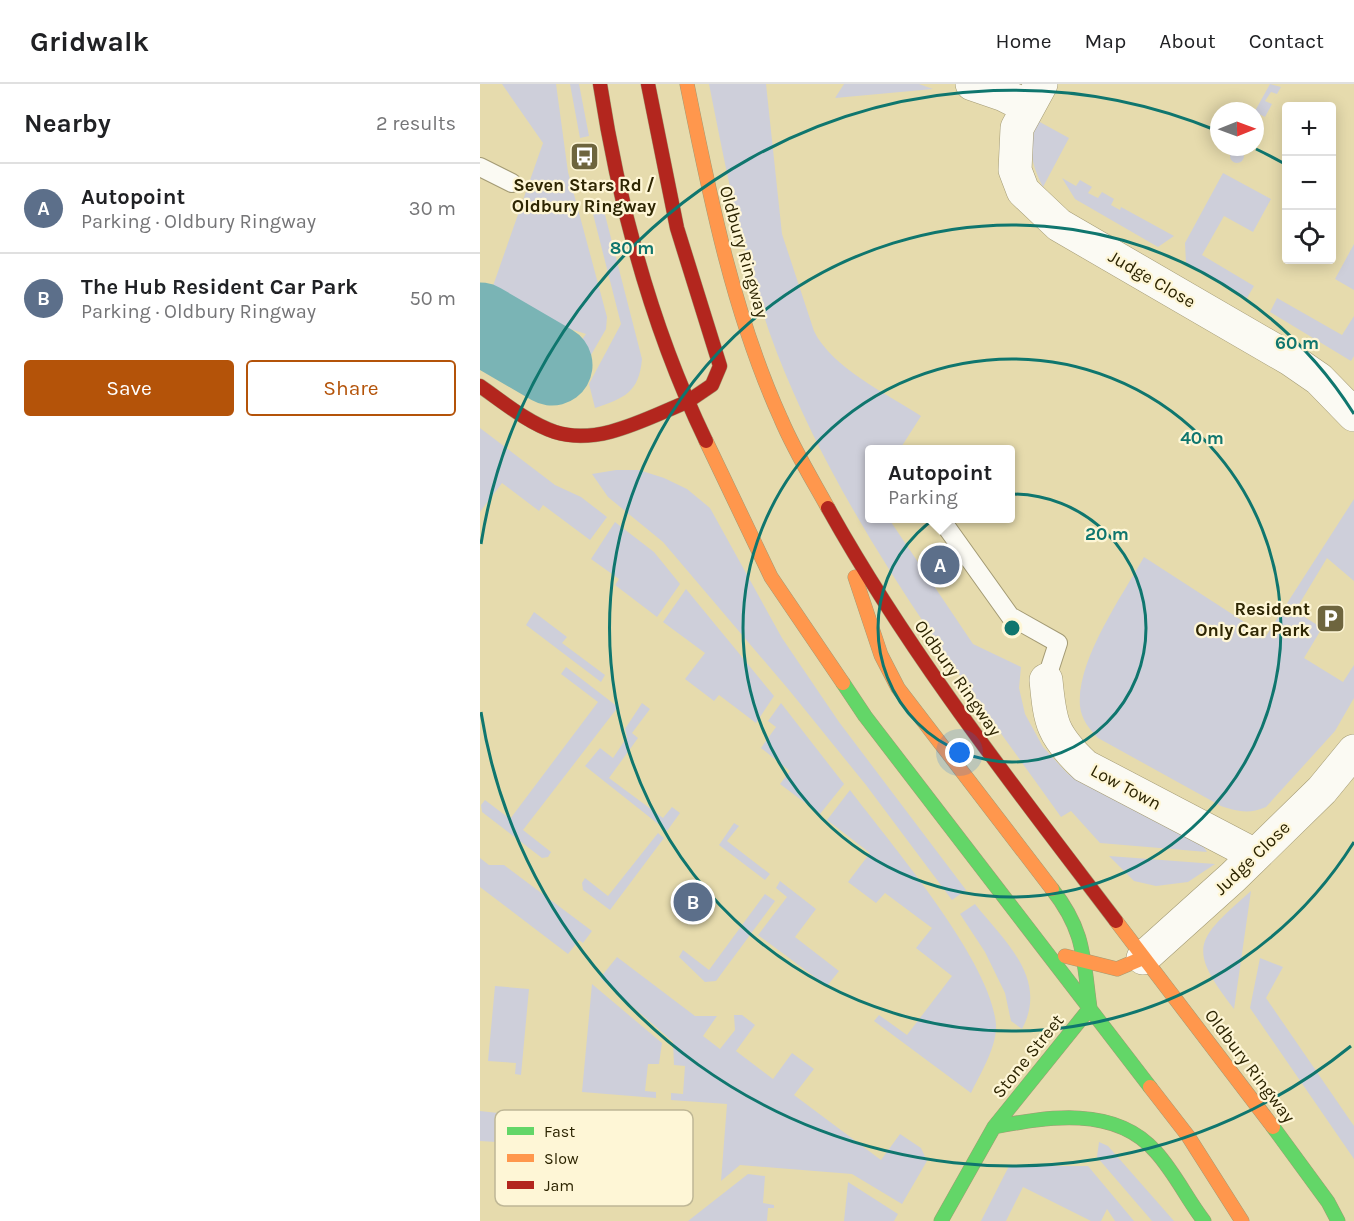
<!DOCTYPE html>
<html lang="en">
<head>
<meta charset="utf-8">
<style>
	:root { --surface:#fff; --page:#f2f2f2; --text:#202124; --muted:#757577; --line:#e0e0e0; --accent:#b45309 }
	body { margin:0; font-family:Karla,sans-serif; background:var(--page); color:var(--text) }
	.controls { position:absolute; right:18px; top:18px; display:grid; overflow:hidden; border-radius:6px; box-shadow:0 3px 15px #0003 }
	.controls button { width:54px; height:54px; display:grid; place-items:center; padding:0; border:0; border-bottom:2px solid var(--line); background:var(--surface); color:var(--text); font:30px sans-serif }
	.compass { position:absolute; left:730px; top:18px; width:54px; height:54px; border-radius:50%; background:var(--surface); box-shadow:0 3px 15px #0003; rotate:89deg }
	.you { position:absolute; left:480px; top:669px; width:21px; height:21px; margin:-15px; border:4px solid #fff; border-radius:50%; background:#1a73e8; box-shadow:0 0 0 9px #1a73e833 }
	.badge { display:grid; place-items:center; width:39px; height:39px; border-radius:50%; background:var(--accent); color:#fff; font-size:20px; font-weight:700 }
	.pin { position:absolute; translate:-50% -50%; border:3px solid #fff; box-shadow:0 2px 6px #0006 }
	.popup { position:absolute; left:385px; top:361px; width:150px; height:78px; box-sizing:border-box; display:grid; place-content:center; border-radius:6px; background:var(--surface); filter:drop-shadow(0 2px 4px #0005); font-size:20px; white-space:nowrap; color:var(--muted) }
	.popup b { font-size:22px; color:var(--text) }
	.popup::after { content:''; position:absolute; left:50%; top:100%; margin-left:-12px; border:12px solid transparent; border-top-color:var(--surface) }
	.list { margin:0; padding:0; list-style:none }
	h2 { display:flex; justify-content:space-between; align-items:center; height:78px; margin:0; padding:0 24px; font-size:26px }
	h2 small { font-size:20px; font-weight:400; color:var(--muted) }
	.list li { display:grid; grid-template-columns:39px 1fr auto; gap:18px; align-items:center; box-sizing:border-box; height:90px; padding:0 24px; border-top:2px solid var(--line) }
	.list b { display:block; font-size:22px; white-space:nowrap }
	.list p { margin:0; font-size:20px; white-space:nowrap; color:var(--muted) }
	.list em { font-size:20px; font-style:normal; color:var(--muted) }
	.actions { display:flex; gap:12px; padding:18px 24px }
	.actions a { flex:1; padding:14px 0; border:2px solid var(--accent); border-radius:6px; text-align:center; font-size:21px; color:var(--accent) }
	.actions .main { background:var(--accent); color:#fff }
	.icon { flex:none; width:33px; height:33px; fill:none; stroke:currentColor; stroke-width:2; stroke-linecap:round; stroke-linejoin:round }
	.map { position:relative; flex:none; width:874px; height:1137px; overflow:hidden }
	header { display:flex; align-items:center; gap:36px; box-sizing:border-box; height:84px; padding:0 30px; background:var(--surface); border-bottom:2px solid var(--line) }
	header strong { font-size:28px }
	nav { display:flex; gap:33px; margin-inline-start:auto; font-size:21px }
	main { display:flex }
	aside { flex:1; background:var(--surface) }
	.map>svg:first-child { display:block }
	.green { fill:#cecfda }
	.lines { fill:none; stroke-linecap:round; stroke-linejoin:round }
	.river { stroke:#7ab4b5; stroke-width:81 }
	.lane-casing { stroke:#a39a74; stroke-width:20 }
	.street-casing { stroke:#a39a74; stroke-width:34 }
	.fast-casing { stroke:#a39a74; stroke-width:15 }
	.slow-casing { stroke:#a39a74; stroke-width:15 }
	.jam-casing { stroke:#a39a74; stroke-width:15 }
	.lane { stroke:#fbfaf3; stroke-width:18 }
	.street { stroke:#fbfaf3; stroke-width:33 }
	.fast { stroke:#63d668; stroke-width:14 }
	.slow { stroke:#ff974d; stroke-width:14 }
	.jam { stroke:#b3261e; stroke-width:14 }
	.ring { fill:none; stroke:#0f766e; stroke-width:3 }
	.labels { text-anchor:middle; stroke-width:4.5; stroke-linejoin:round; paint-order:stroke }
	.poi-label { font-size:18px; font-weight:bold; fill:#2d2502; stroke:#fef6d6 }
	.street-label { font-size:18px; fill:#2d2502; stroke:#fef6d6 }
	.key { fill:#fef6d6; stroke:#bfb796; stroke-width:1.5 }
	.key-label { font-size:16px; fill:#2d2502 }
	.centre { fill:#0f766e; stroke:#fef6d6; stroke-width:3 }
	.ring-label { font-size:18px; text-anchor:middle; font-weight:bold; fill:#0f766e; stroke:#fef6d6; stroke-width:4.5; stroke-linejoin:round; paint-order:stroke }
</style>
</head>
<body>
<header>
<strong>Gridwalk</strong>
<nav><a>Home</a><a>Map</a><a>About</a><a>Contact</a></nav>
</header>
<main>
<aside>
<h2>Nearby<small>2 results</small></h2>
<ul class="list">
<li><span class="badge" style="background:#5c6f8a">A</span><div><b>Autopoint</b><p>Parking · Oldbury Ringway</p></div><em>30 m</em></li>
<li><span class="badge" style="background:#5c6f8a">B</span><div><b>The Hub Resident Car Park</b><p>Parking · Oldbury Ringway</p></div><em>50 m</em></li>
</ul>
<div class="actions"><a class="main">Save</a><a>Share</a></div>
</aside>
<div class="map">
<svg width="874" height="1137" viewBox="0 0 874 1137">
	<rect width="100%" height="100%" fill="#e6dbad"/>
	<path class="green" d="M22,0H76L88,88L127,233L126,245L89,309L80,310L68,302L106,250L81,242L70,248L0,223V215L7,219L63,59Z
		M90,0H99L109,52L100,54Z
		M229,0H286L302,150L334,247C351,283 407,310 441,332L420,365L390,366V434L409,435L493,560L541,583L539,604L545,630L563,663L588,690L722,760L727,768L620,759L591,727L581,733C476,586 363,438 297,269C264,182 247,90 229,0Z
		M364,0H439L453,5L355,14Z
		M790,0L801,3L797,10L791,8L785,17L792,20L785,33L779,30L775,37V27Z
		M558,37L589,54L563,103C551,80 547,61 558,37Z
		M750 72a7 7 0 1 1 14 0a7 7 0 1 1-14 0Z
		M743,89L791,115L773,148L744,132L722,171L774,202L767,214L706,179L705,159Z
		M582,94L596,102L600,96L612,103L608,109L618,114L622,108L634,115L631,121L640,126L641,123L694,152L678,163L595,115Z
		M122,119L162,275C159,309 144,314 115,324L109,300L141,240L111,122Z
		M874,160V206L855,195Z
		M797,214L862,251L874,232V272L871,277L790,228Z
		M0,344L75,401L101,413L127,433L110,456L63,421L59,427L22,399L0,428Z
		M136,386H159L184,394L207,405L230,424L302,554L359,638L486,806L472,816L386,701L309,606L183,458L128,413L112,390Z
		M874,415V497L847,474L815,527L842,544L824,574L863,598L874,581V614L855,647L786,723C769,730 759,728 741,722L618,654C610,646 601,635 600,622C596,577 642,512 664,473L786,552Z
		M135,438L174,468L200,500L177,533L135,501L139,495L111,475Z
		M206,505L294,612L276,639L239,611L234,617L205,595L225,569L183,538Z
		M54,528L87,553L82,559L125,591L121,598L46,541Z
		M86,583L138,623L43,746L71,768L68,773L62,774L2,728L1,721L5,716L30,735L118,618L81,590Z
		M162,619L170,625L152,649L158,654L129,694L183,734L192,723L200,729L187,747L105,682L120,664L133,674L147,653L145,645Z
		M301,619L364,700L340,730L300,700L310,687L281,664L296,643L288,637Z
		M370,706C410,759 512,878 516,941C517,963 500,990 491,1009L394,937L399,931L427,951L472,892L436,864L452,844L405,809L396,819L368,798L390,769L347,736Z
		M254,739L259,742L247,757L290,790L285,796L239,761Z
		M178,749L184,754L130,826L103,806L102,799L105,794L128,812Z
		M629,772L735,780L708,798L676,802L654,797Z
		M0,774L9,781H24L112,847L103,859L99,856L88,870L0,803Z
		M300,797L336,825L315,853L359,887L347,902L278,851L307,813L296,804Z
		M771,807L754,925C706,863 716,856 771,807Z
		M285,810L295,817L236,897L225,898L199,873L203,866L229,886Z
		M495,820C524,857 569,894 542,945L531,937L525,909L505,868L480,830Z
		M137,873L215,932H237L223,952L240,965L255,946L254,931H262L275,941L256,967L293,995L312,969L334,985L314,1011L401,1076L420,1050L441,1064L447,1077L422,1120L372,1090L260,1081L241,1097L247,1020L191,1016V1009L203,1010L205,982L194,981L193,958L120,894Z
		M780,874L803,883L786,914L874,1042V1075L770,924Z
		M112,900L182,959L179,980H168L165,1007L176,1008V1014L102,1008Z
		M15,902L49,905L41,991L35,990L36,979L8,977Z
		M0,1027L18,1029L16,1058L0,1057Z
		M619,1058L628,1062L694,1137H672L617,1073Z
		M55,1062L170,1072L169,1081L148,1097L52,1089Z
		M529,1082H608L654,1137H635L627,1125L621,1137H611L543,1103L526,1137H501Z
		M268,1090L285,1092L283,1119L294,1121V1124H288L287,1137H208Z
		M368,1098L418,1130L414,1137H364Z"/>
	<g class="lines">
		<path class="river" d="M0,239L72,281"/>
		<defs>
			<path id="lane" d="M0,83L32,99
				M460,434L530,532L578,559L566,596"/>
			<path id="street" d="M492,0L524,11L548,23
				M561,0L537,44L535,86L543,107L579,141L810,275L839,295L874,331
				M566,596C570,639 572,651 605,682L775,771
				M663,874L753,793L842,706L874,667"/>
			<path id="fast" d="M363,599L385,632L670,1003
				M572,805C605,847 603,873 610,924
				M514,1043C567,1033 635,1021 676,1068C695,1089 707,1115 724,1137
				M793,1043L848,1118L858,1137
				M461,1137L514,1043L610,924"/>
			<path id="slow" d="M207,0C230,113 253,229 301,335C314,366 332,395 348,424
				M226,357L291,493L363,599
				M375,493L401,571L418,604L572,805
				M636,837L793,1043
				M585,872L637,885L663,874
				M670,1003L708,1052L762,1137"/>
			<path id="jam" d="M120,0C139,122 172,245 226,357
				M168,0L197,144L240,282L232,301L207,318
				M0,302C23,318 48,339 75,348C119,362 167,334 207,318
				M348,424C430,571 535,704 636,837"/>
		</defs>
		<use href="#lane" class="lane-casing"/>
		<use href="#street" class="street-casing"/>
		<use href="#fast" class="fast-casing"/>
		<use href="#slow" class="slow-casing"/>
		<use href="#jam" class="jam-casing"/>
		<use href="#lane" class="lane"/>
		<use href="#street" class="street"/>
		<use href="#fast" class="fast"/>
		<use href="#slow" class="slow"/>
		<use href="#jam" class="jam"/>
	</g>
	<g class="ring">
		<circle cx="532" cy="544" r="134"/>
		<circle cx="532" cy="544" r="269"/>
		<path d="M874 758A403 403 0 1 1 874 330"/>
		<path d="M871 962A538 538 0 0 1 1 628M1 460A538 538 0 0 1 738 47M776 65A538 538 0 0 1 805 80"/>
	</g>
	<defs>
		<symbol id="bus-square" viewBox="-11 -11 22 22"><rect x="-9" y="-9" width="18" height="18" rx="4" fill="#6e653e" stroke="#fef6d6"/><path d="M-5-6H5V4H4V6H2V4H-2V6H-4V4H-5ZM-3.5-4V0h7V-4ZM-3.5 1.2v1.5H-2V1.2ZM2 1.2v1.5H3.5V1.2Z" fill="#fff"/></symbol>
		<symbol id="parking-square" viewBox="-11 -11 22 22"><rect x="-9" y="-9" width="18" height="18" rx="4" fill="#6e653e" stroke="#fef6d6"/><path d="M-3.5-5.5H1a3.5 3.5 0 0 1 0 7H-1V5.5H-3.5ZM-1-3.4V-.6H.8a1.4 1.4 0 0 0 0-2.8Z" fill="#fff"/></symbol>
	</defs>
	<g fill-rule="evenodd">
		<use href="#bus-square" x="88" y="56" width="33" height="33"/>
		<use href="#parking-square" x="834" y="518" width="33" height="33"/>
	</g>
	<g class="labels">
		<g class="poi-label">
			<text x="104" y="107">Seven Stars Rd /<tspan x="104" dy="21">Oldbury Ringway</tspan></text>
			<text x="830" y="531" text-anchor="end">Resident<tspan x="830" dy="21">Only Car Park</tspan></text>
		</g>
		<g class="street-label">
			<text transform="translate(264 168) rotate(74)" y="6">Oldbury Ringway</text>
			<text transform="translate(672 195) rotate(30)" y="6">Judge Close</text>
			<text transform="translate(478 594) rotate(55)" y="6">Oldbury Ringway</text>
			<text transform="translate(646 703) rotate(28)" y="6">Low Town</text>
			<text transform="translate(772 774) rotate(-44)" y="6">Judge Close</text>
			<text transform="translate(548 972) rotate(-51)" y="6">Stone Street</text>
			<text transform="translate(770 982) rotate(53)" y="6">Oldbury Ringway</text>
		</g>
	</g>
	<rect x="15" y="1026" width="198" height="96" rx="9" class="key"/>
	<rect x="27" y="1043" width="27" height="8" fill="#63d668"/>
	<rect x="27" y="1070" width="27" height="8" fill="#ff974d"/>
	<rect x="27" y="1097" width="27" height="8" fill="#b3261e"/>
	<g class="key-label">
		<text x="64" y="1053">Fast</text>
		<text x="64" y="1080">Slow</text>
		<text x="64" y="1107">Jam</text>
	</g>
	<circle cx="532" cy="544" r="9" class="centre"/>
	<g class="ring-label">
		<text x="152" y="170">80 m</text>
		<text x="817" y="265">60 m</text>
		<text x="722" y="360">40 m</text>
		<text x="627" y="456">20 m</text>
	</g>
</svg>
<div class="controls">
<button>+</button>
<button>−</button>
<button><svg class="icon" aria-label="locate" viewBox="0 0 24 24"><circle cx="12" cy="12" r="6"/><path d="M12 2v4M12 18v4M2 12h4M18 12h4"/></svg></button>
</div>
<svg class="compass" viewBox="-18 -18 36 36"><path d="M0-13l5 13h-10z" fill="#e53935"/><path d="M0 13l5-13h-10z" fill="#757577"/></svg>
<div class="you"></div>
<div class="pin badge" style="left:460px;top:481px;background:#5c6f8a">A</div>
<div class="popup"><b>Autopoint</b>Parking</div>
<div class="pin badge" style="left:213px;top:818px;background:#5c6f8a">B</div>
</div>
</main>
</body>
</html>
